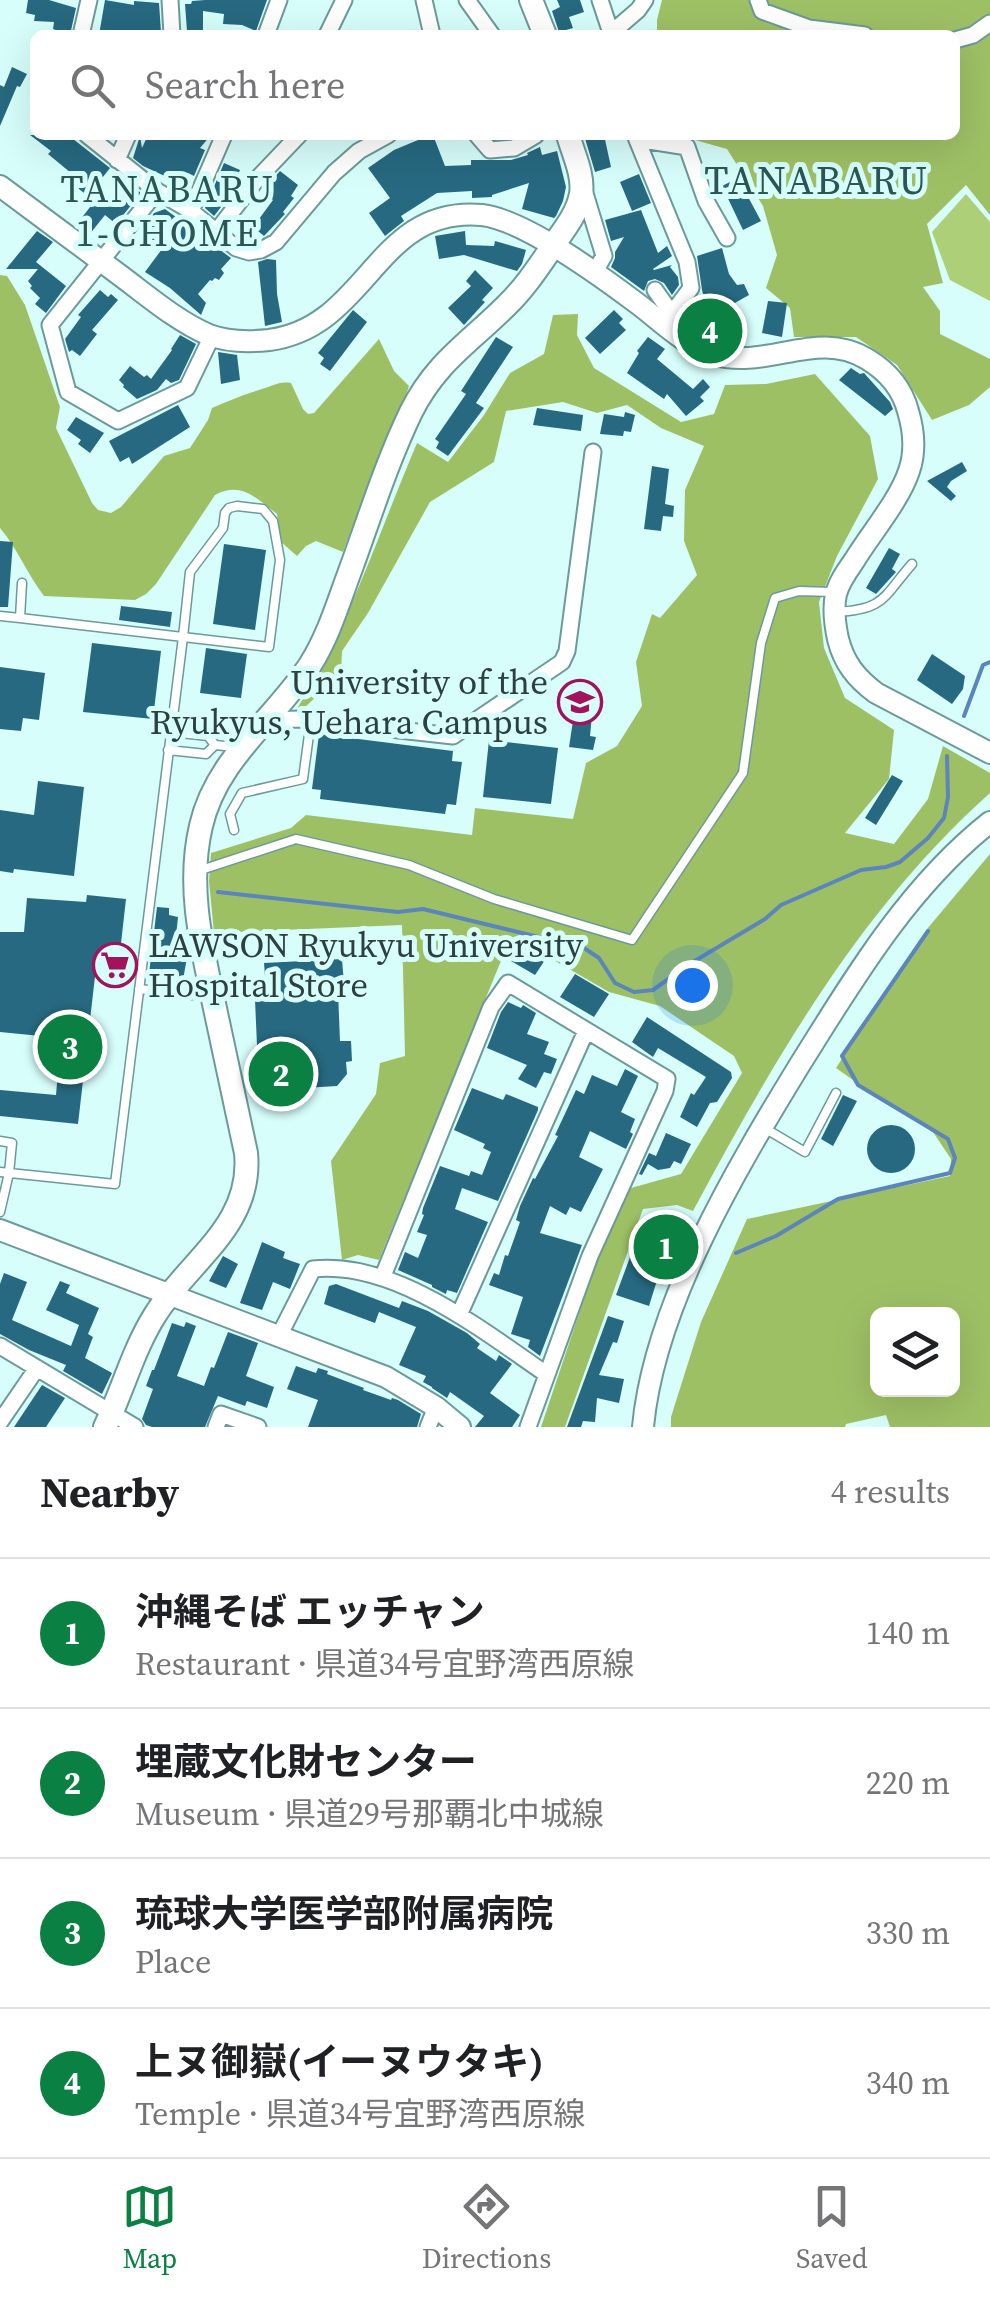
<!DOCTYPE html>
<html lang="en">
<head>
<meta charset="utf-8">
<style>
	:root { --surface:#fff; --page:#f6f6f6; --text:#202124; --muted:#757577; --line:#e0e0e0; --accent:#0b8043 }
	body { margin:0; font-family:"Source Serif 4","Noto Sans JP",serif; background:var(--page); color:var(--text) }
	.controls { position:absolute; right:30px; bottom:30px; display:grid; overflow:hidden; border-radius:15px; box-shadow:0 10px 40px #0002 }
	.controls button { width:90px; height:90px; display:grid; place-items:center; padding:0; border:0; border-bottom:2px solid var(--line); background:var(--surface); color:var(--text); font:50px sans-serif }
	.you { position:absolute; left:692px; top:985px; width:35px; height:35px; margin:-25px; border:8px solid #fff; border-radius:50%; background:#1a73e8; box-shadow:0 0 0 15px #1a73e833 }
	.badge { display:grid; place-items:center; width:65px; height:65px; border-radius:50%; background:var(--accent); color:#fff; font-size:32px; font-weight:700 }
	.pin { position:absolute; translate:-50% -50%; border:5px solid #fff; box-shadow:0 2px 10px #0006 }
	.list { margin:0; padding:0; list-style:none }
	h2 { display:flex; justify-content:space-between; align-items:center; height:130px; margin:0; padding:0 40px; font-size:42px }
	h2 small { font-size:32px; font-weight:400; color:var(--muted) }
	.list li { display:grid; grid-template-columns:65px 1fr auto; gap:30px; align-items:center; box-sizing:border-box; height:150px; padding:0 40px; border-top:2px solid var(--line) }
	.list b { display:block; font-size:38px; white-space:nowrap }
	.list p { margin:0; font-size:32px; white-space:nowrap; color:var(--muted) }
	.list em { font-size:32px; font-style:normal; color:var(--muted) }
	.icon { flex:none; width:55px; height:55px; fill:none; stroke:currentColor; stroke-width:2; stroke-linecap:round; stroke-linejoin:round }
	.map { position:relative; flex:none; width:990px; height:1427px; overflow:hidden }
	.search { position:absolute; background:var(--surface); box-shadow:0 10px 40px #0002; left:30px; right:30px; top:30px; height:110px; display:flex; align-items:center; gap:25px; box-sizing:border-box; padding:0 35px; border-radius:15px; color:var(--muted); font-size:38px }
	.sheet { height:730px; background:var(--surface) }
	nav { display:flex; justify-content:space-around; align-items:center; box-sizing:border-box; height:140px; border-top:2px solid var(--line); background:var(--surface); font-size:28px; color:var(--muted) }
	nav a { display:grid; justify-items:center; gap:5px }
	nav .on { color:var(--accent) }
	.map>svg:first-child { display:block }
	.green { fill:#adcf77 }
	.forest { fill:#9ec065; fill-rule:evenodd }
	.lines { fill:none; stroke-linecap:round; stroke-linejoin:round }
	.stream { stroke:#5b85bb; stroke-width:4 }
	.building { fill:#276980 }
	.lane-casing { stroke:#6c9a98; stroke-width:11 }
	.street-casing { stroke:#6c9a98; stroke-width:19 }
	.secondary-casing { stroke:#6c9a98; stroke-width:24 }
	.primary-casing { stroke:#6c9a98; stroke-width:26 }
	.lane { stroke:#fff; stroke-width:8 }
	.street { stroke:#fff; stroke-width:15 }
	.secondary { stroke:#fff; stroke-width:20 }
	.primary { stroke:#fff; stroke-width:22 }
	.labels { text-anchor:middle; stroke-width:10; stroke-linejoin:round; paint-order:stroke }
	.poi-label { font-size:35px; fill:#2c403f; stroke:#d7fefb; text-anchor:end }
	.neighbourhood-label { font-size:38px; letter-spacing:2.5px; fill:#2a5755; stroke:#d7fefb }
	.quarter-label { font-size:40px; letter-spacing:2.5px; fill:#2a5755; stroke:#d7fefb }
</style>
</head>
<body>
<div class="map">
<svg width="990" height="1427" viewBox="0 0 990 1427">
	<rect width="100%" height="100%" fill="#d7fefb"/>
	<path class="green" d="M966,194L990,222V301L950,280L932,232Z"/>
	<path class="forest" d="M662,0H990V215L966,185L927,224L943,283L923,287L940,311V334L990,359V387L969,405L932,420L897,365L856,337H794L790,308L766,288L777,255L763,206L727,149L677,135H955V35H657V20Z
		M0,275L7,276L25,305L60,407L56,428L92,503L98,510L111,513L121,507L164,456L190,448L208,420L212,408C228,401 242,395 259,390C271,387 278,381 291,383L303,409L308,414L314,413L379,339L394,371L409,386C392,443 363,496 343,552L316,541L306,546L297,556L280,541L277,514C256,498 241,481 215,495L156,584L146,594L135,600L44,596C27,574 18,549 0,528Z
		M734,307L739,340L731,346L700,339L687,325L697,318L709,320Z
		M578,314L577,335L594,368L681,422L714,414L725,385L766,384L815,374L870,436L878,479L837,556L819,602L824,648L845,698L894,730L889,779L845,833L894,844L928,799L943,746L990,773V793C861,908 774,1060 693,1211L677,1205L643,1209L565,1427H541L599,1254L631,1188L681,1174L742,1073L734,1056L660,1006L609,992L524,943L505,951L379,1260L358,1255L342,1260L331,1161L376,1094L380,1063L405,1056L402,925L214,933L209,881L211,853L291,828L306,815L472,835L475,808L573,819L586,763L617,746L642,706L636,662L652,614L660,618L697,575L684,541L685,490L704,446L661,428L627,405L597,413L563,402L506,411L494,462L430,502L368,613L342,651L341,673L302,710L298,707C350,624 379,532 417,443L448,462L484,415L510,373L544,354L553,315Z
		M990,854V1427H890L886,1415L846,1424L845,1427H671V1417L701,1322L747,1219L950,1176L951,1159L933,1132L877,1097L836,1068L927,929ZM878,1314H952V1390H878Z"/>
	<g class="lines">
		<path class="stream" d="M964,716L983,665L990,662
			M218,892L398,912L423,909L584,948L599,958L615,983L634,992L653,990L688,965L765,919L781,905L861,870L886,867L900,862L928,838L944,818L948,797L947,756
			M736,1253L776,1236L838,1199L950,1173L955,1158L948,1139L858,1085L842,1056L928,931"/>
	</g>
	<path class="building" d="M28,0H49L76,8L70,35L53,29L54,22L34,21L35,15L26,13Z
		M105,0L134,5V1L159,3L161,32H158L157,35H99Z
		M205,0H267L256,31L242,25L223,24L224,14L203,11V31H187L185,4H191L192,1Z
		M557,0H580L584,12L569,17L573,28L559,32L552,11L560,7Z
		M12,67L27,74L20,87L17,86L0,126V85L4,87Z
		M30,135H68L110,168L88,196L66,179L71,173L48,154L51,151Z
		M148,135H211L200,148L205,150L194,176L188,173L171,182L169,178L143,166L133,158L140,136L142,148Z
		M430,135H433L445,166L471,165V160H511L528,155L527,153L540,147L542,155L557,151L566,187L563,201L556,216L554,218L522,209L529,183L492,195V197L472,198V191L437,193L401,216L404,221L385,236L369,213L390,198L368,168L394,150Z
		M584,135H604L611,167L595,172Z
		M224,163L240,170L233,186L236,188L214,216L205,208Z
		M280,171L298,185L291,196L294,198L283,212L285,214L264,236L253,227L273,200L262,191Z
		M639,174L651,203L632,211L620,182Z
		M738,178L761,221L743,230L722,186Z
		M129,183L141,193L116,224L105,215L89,235L77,224L100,194L114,205Z
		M165,209L231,258L221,269L224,273L219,280L215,278L212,281L210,280L198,294L206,303L201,315L170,288L145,272L162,249L142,231L154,213Z
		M641,210L658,253L667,246L672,256L653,269L654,270L672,265L670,267L678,277L679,285L672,295L664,283L655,279L648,281L644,291L611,267L615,258V252L624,237L611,241L605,220Z
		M37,231L53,242L36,262L66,286L46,313L35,304L40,298L30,288L32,286L28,281L38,269H6Z
		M465,231L466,245L494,246L495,241L526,250L522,264L517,271L464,255L439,259L435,236Z
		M722,248L729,274L737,285L744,284L749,295L710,317L702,290L697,256Z
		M267,259L276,260L277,294L282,322L265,326L258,262Z
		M475,270L493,288L482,300L485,302L464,325L448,308L471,286L466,281Z
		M100,290L108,297L111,294L118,300L92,330L97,334L80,356L72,350L69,352L65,339L81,317L78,315Z
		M768,301L787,303L782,337L762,333Z
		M353,310L367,322L330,371L320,364L324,358L318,353Z
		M614,310L623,319L619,323L626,330L600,354L585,338Z
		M180,335L196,344L179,380L171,383L166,379L157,390L137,399L123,387L124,385L119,380L130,366L144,377L147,375L151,379L172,350L171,349Z
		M496,337L513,347L476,403L484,408L448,456L436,448L439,442L435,439L466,394L461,391Z
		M648,337L665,349L657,359L693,389L703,379L710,387L700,397L704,401L686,416L667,394L664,399L627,373L639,353L637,351Z
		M218,352L237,355L240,380L221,384Z
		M851,368L860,374L864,373L890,402L893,409L885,416L839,380Z
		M178,405L190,427L132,464L129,457L120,462L109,441Z
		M537,408L583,415L581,431L533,425Z
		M625,412L635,415L631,432L624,431L623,436L600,434L604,414L624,417Z
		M76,417L104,433L90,453L78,444L81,440L67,430Z
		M962,462L967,471L951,481L947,487L956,496L951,501L927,481Z
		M652,466L669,469L665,504L674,506L673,517L663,516L661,531L644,529Z
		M0,541L13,542L8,607H0Z
		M224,544L266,550L255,630L213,624Z
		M889,548L900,554L892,569L896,572L876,594L866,588Z
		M121,606L172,612L170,627L119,620Z
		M92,643L161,651L153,719L83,712Z
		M206,648L247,654L241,698L200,693Z
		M932,654L965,676L963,689L952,704L917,680Z
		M0,667L45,673L39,720L23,718L21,731L0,729Z
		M576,701L593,704L590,736L596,737L593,750L569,747Z
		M319,734L453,751L452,761L462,762L456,805L447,804L445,814L320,799L321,790L312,789Z
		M489,740L558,748L551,804L483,797Z
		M892,775L903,781L876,825L865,818Z
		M38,781L84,787L74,876L14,869L13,873L0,871V810L34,815Z
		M87,895L126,899L118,970L96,968L78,1124L0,1116V1090L56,1095L61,1038L0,1032V932H24L27,898L86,902Z
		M157,907L169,908V915L178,917L174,955L187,957L182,986L148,982Z
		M515,938L547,957L535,975L504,957Z
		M342,959L344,984L338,992L340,1041H351L352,1061L346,1062L347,1074L337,1086L272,1090L271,1067L258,1068L254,977L265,976L264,963Z
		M575,974L609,994L594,1017L560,997Z
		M508,1002L521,1008L523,1005L536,1013L527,1034L549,1042L544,1054L557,1059L551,1074L544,1072L536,1088L518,1079L527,1065L487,1048L501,1012Z
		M647,1017L731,1072L732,1078L717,1102L710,1103L697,1127L680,1117L691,1093L694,1095L706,1077L658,1048L653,1057L632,1042Z
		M625,1069L638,1076L621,1112L635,1119L630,1132L633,1134L626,1149L590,1131L579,1157L603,1169L581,1212L570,1207L566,1215L550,1206L540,1233L582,1245L540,1356L528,1347L530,1340L511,1334L523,1297L489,1285L494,1273L499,1275L505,1255L508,1256L520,1222L516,1220L520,1206L533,1178L535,1179L558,1136L555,1135L576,1090L584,1094L592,1075L617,1086Z
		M472,1088L503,1100L506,1094L538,1107V1110L498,1201L462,1188L455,1209L488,1222L457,1293L447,1290L446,1294L432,1287V1285L398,1270L405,1252L418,1258L427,1235L417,1232L424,1215L422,1214L423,1208L440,1166L469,1176L471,1171L482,1175L491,1152L483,1148L485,1144L454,1130Z
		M843,1095L857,1101L833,1146L821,1139Z
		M867 1149a24 24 0 1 1 48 0a24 24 0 1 1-48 0Z
		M666,1133L691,1144L681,1164L674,1161L670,1168L658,1170L648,1164L642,1175L639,1174L649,1153L656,1156Z
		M670,1215L680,1220L677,1225L682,1228L678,1237L675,1235L664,1258L649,1306L616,1295L633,1249L638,1251L648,1229L653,1231L660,1217L666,1221Z
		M262,1242L285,1252L283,1258L300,1264L290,1289L273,1282L262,1310L240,1303Z
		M223,1256L238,1264L226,1288L209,1281Z
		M4,1273L27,1282L12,1320L71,1346L79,1325L46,1310L60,1281L70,1285L66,1293L99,1308L88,1334L93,1337L85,1358L112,1373L102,1394L63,1371L66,1365L29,1350L0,1334V1284Z
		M336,1284L399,1308L402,1301L428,1311L467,1333L480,1344L477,1348L496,1361L499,1355L512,1364L490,1393L520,1415L512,1427H475L484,1416L450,1392L447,1398L432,1388V1387L423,1382L426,1376L399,1365L416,1327L379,1312L375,1323L324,1304L329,1286Z
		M608,1316L624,1321L617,1343L613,1342L599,1375L624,1379L619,1403L597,1398L595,1422L583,1421L581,1427H567Z
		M186,1322L196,1326L177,1376L204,1386L211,1367L214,1368L228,1332L258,1343L246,1376L274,1387L267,1408L247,1401L245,1406L218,1396L205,1427H152L146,1425L142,1419L153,1389L146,1386L152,1370H154L172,1323L184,1327Z
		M296,1366L316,1373L318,1368L328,1371L327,1374L364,1388L363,1390L391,1400L392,1398L398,1400L421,1414L417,1427H308L318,1400L287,1389Z
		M42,1385L65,1398L46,1427H14Z"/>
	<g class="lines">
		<defs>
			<path id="lane" d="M835,612C885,610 883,597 912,564
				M0,616L20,618L22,583
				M171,732L208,736L215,745
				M168,750L206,754L215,745L235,747
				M234,830L230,814L242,793L303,779L311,720
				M198,871L296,839L409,865L494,899L632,940L743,773L761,643L775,598L799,591L832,592
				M139,989L192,995
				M766,1129L805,1152L836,1093
				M0,1141L12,1143L9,1173L0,1212
				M0,1172L115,1184L183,637L190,572L223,528L225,513L229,508L237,506L263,509L273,521L280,560L269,647L20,618"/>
			<path id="street" d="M170,0L172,35
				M424,0L432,35
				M467,0L492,35
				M600,0L611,33
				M758,0L762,11L809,28L865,35
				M81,35L89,0
				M266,35L279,0
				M327,35L344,0
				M609,35L638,10L645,0
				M955,40L973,35L990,23
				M87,135L157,191L191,211L236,248L249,252L261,250L276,242L334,173L359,151L388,135
				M477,135L490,150L514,148L536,135
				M635,135L687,262L691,288L664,324
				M637,139L687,147L706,201L727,238
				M117,160L128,135
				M584,190L604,256L594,273
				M157,191L50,325L68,392L118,421L187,388L212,336
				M191,211L224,135
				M216,232L257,179L299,135
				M655,290L672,314
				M266,720L300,719L453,736L562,662L567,651L593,452
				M383,1276L491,1007L508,983L667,1079L665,1091L590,1256L528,1427
				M459,1315L586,1031
				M279,1336L313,1269C394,1260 482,1330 546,1374
				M0,1346L135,1427
				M0,1422L37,1368
				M216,1427L221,1414L258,1427
				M428,1427L436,1407"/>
			<path id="secondary" d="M0,186C40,216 81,246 121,276C149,297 177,321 209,335C228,342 250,342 269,340C369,327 375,205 482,215C525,220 602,277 638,304C662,322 684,345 713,354C766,371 817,328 867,359C887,371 902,388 908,411C914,431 916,451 909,471C899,501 871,533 854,561C847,571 839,582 836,594C833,608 835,625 838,639C844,663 856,678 876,693L990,753
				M0,1230L386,1377L436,1407L460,1427
				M643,1427C654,1306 736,1169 799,1066C854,978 908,887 990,822"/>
			<path id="primary" d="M531,0L545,35
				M105,1427C123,1390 133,1350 155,1315C189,1260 253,1226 246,1153C236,1106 226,1060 216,1013C203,951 186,889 201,826C216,759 274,720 310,665C326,640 336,610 346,582C367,526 385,466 411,412C436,362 469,343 506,306C526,287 541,263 557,240C567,226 578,211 581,194C584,175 573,153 568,135"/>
		</defs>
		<use href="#lane" class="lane-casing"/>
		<use href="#street" class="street-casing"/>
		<use href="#secondary" class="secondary-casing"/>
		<use href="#primary" class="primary-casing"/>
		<use href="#lane" class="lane"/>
		<use href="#street" class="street"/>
		<use href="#secondary" class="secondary"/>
		<use href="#primary" class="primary"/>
	</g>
	<defs>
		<symbol id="university-ring" viewBox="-11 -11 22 22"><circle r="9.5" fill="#d7fefb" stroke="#a1135c" stroke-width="1.5"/><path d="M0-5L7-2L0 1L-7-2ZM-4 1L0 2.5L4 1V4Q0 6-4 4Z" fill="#a1135c"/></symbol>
		<symbol id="supermarket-ring" viewBox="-11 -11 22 22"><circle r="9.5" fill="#d7fefb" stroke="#a1135c" stroke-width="1.5"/><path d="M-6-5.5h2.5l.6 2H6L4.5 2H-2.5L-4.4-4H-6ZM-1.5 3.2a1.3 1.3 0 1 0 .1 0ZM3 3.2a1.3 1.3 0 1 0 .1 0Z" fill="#a1135c"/></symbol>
	</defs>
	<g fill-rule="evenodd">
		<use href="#university-ring" x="555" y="677" width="50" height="50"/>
		<use href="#supermarket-ring" x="90" y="940" width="50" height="50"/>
	</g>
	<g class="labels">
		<g class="poi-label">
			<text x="548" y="694">University of the<tspan x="548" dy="40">Ryukyus, Uehara Campus</tspan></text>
			<text x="148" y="957" text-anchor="start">LAWSON Ryukyu University<tspan x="148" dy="40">Hospital Store</tspan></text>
		</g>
		<g class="neighbourhood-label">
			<text x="168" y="202">TANABARU<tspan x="168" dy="44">1-CHOME</tspan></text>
		</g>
		<g class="quarter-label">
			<text x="817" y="194">TANABARU</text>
		</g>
	</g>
</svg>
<div class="controls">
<button><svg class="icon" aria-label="layers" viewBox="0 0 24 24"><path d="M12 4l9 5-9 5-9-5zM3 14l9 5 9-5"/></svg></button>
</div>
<div class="you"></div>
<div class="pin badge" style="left:666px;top:1247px">1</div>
<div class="pin badge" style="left:281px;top:1074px">2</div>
<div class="pin badge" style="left:70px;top:1047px">3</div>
<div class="pin badge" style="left:710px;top:331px">4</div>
<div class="search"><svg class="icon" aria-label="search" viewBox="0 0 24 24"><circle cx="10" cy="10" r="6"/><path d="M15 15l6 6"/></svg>Search here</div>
</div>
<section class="sheet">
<h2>Nearby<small>4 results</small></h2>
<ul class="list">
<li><span class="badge">1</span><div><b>沖縄そば エッチャン</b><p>Restaurant · 県道34号宜野湾西原線</p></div><em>140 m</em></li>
<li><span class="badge">2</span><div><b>埋蔵文化財センター</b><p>Museum · 県道29号那覇北中城線</p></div><em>220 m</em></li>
<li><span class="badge">3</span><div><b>琉球大学医学部附属病院</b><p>Place</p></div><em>330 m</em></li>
<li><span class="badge">4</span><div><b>上ヌ御嶽(イーヌウタキ)</b><p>Temple · 県道34号宜野湾西原線</p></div><em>340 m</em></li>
</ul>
</section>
<nav>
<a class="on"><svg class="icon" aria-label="map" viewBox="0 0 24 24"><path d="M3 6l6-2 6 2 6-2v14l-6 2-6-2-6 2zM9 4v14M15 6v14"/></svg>Map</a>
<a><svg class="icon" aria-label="directions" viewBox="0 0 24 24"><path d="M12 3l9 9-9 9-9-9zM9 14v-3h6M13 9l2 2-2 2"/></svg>Directions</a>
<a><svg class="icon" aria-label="saved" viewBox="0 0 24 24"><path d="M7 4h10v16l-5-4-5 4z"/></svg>Saved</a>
</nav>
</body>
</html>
